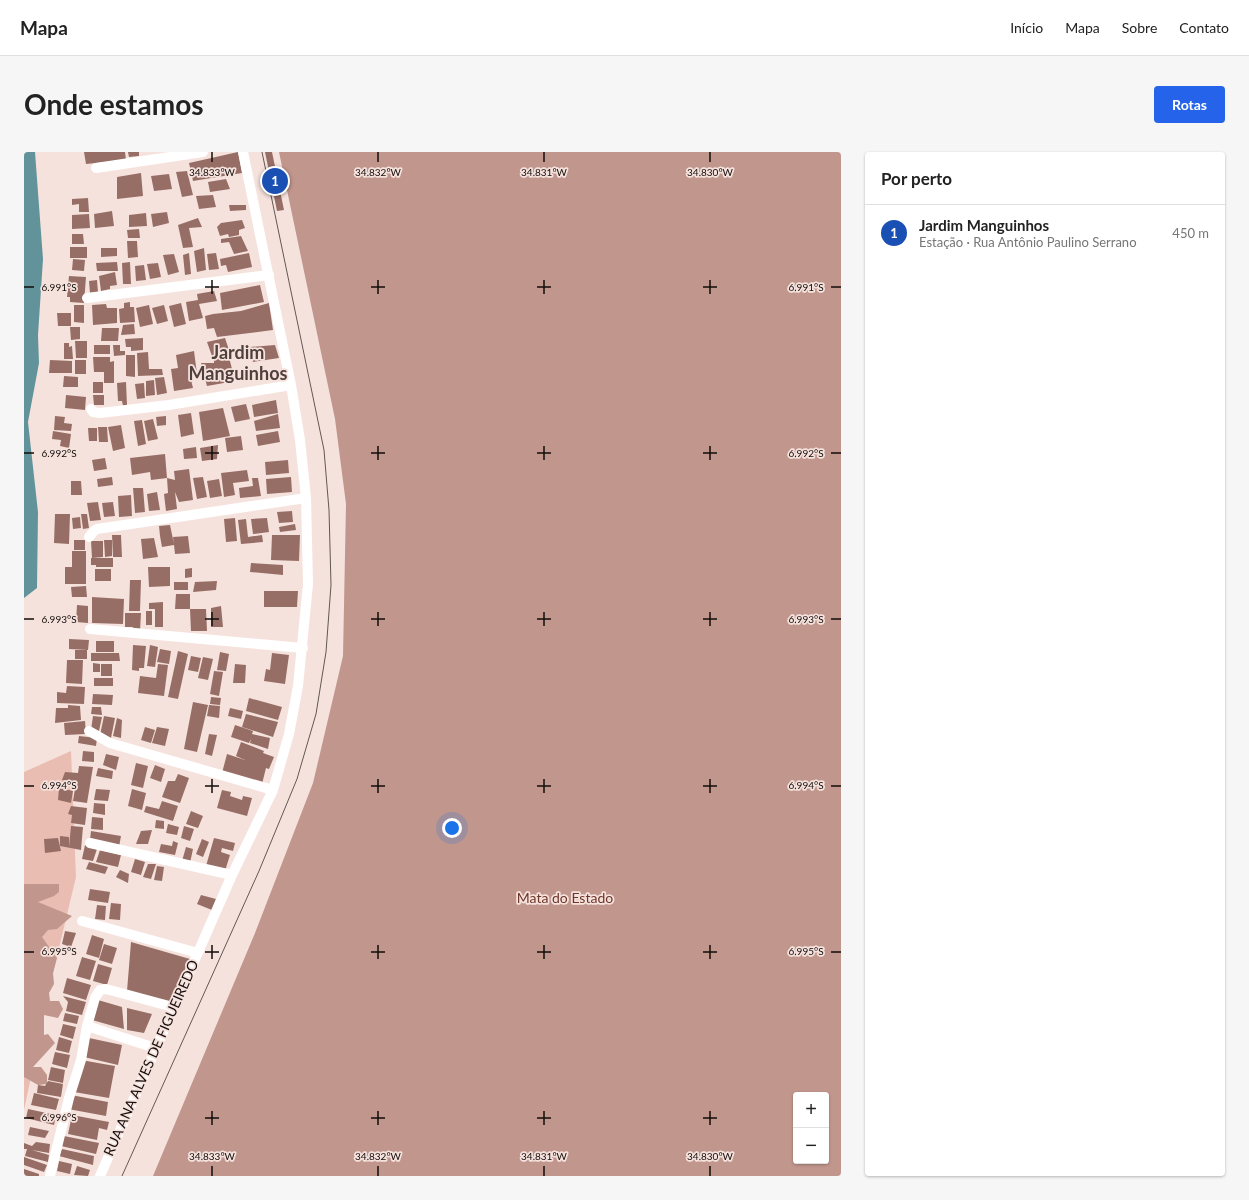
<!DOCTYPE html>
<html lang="pt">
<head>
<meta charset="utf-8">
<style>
	:root { --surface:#fff; --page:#f6f6f6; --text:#222; --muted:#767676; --line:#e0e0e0; --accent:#2563eb }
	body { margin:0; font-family:Lato,sans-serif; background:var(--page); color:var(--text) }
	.controls { position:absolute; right:12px; bottom:12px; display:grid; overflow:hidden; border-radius:4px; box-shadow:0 1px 3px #0004 }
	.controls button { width:36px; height:36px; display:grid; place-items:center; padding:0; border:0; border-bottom:1px solid var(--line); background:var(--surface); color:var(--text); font:20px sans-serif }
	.you { position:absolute; left:428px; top:676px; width:14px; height:14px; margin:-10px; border:3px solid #fff; border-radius:50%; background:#1a73e8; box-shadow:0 0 0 6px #1a73e833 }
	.badge { display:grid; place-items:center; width:26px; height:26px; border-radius:50%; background:var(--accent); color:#fff; font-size:13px; font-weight:700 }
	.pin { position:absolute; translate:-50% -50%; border:2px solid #fff; box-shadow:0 1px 4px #0006 }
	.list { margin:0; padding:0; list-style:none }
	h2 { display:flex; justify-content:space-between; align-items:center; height:52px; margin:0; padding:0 16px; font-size:17px }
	h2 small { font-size:13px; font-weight:400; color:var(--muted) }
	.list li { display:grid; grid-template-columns:26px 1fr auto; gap:12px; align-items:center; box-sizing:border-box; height:56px; padding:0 16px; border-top:1px solid var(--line) }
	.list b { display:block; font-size:15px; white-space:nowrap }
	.list p { margin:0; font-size:13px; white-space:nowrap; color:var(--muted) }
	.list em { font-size:13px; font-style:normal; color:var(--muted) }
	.map { position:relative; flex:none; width:817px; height:1024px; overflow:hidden; border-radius:4px }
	header { display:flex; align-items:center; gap:24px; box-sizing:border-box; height:56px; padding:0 20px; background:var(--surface); border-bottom:1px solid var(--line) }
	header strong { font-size:19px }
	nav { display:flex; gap:22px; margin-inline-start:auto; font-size:14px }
	.intro { display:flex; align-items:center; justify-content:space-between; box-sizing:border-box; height:96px; padding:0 24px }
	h1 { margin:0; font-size:28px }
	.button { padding:10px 18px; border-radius:4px; background:var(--accent); color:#fff; font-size:14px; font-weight:700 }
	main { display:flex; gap:24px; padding:0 24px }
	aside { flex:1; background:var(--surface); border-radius:4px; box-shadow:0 1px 3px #0004 }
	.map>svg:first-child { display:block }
	.green { fill:#eabdb3 }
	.forest { fill:#c1968d; fill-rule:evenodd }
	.water { fill:#62939b }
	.building { fill:#976e65 }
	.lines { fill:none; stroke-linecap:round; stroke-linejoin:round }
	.minor { stroke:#fff; stroke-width:10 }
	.tram { stroke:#625754; stroke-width:1 }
	.ticks { fill:none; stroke:#120c0a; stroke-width:1.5 }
	.labels { text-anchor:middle; stroke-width:3.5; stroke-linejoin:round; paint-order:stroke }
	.park-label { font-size:14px; fill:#6e3529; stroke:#f6e2dd }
	.street-label { font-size:14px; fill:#120c0a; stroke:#f6e2dd }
	.district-label { font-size:18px; font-weight:bold; fill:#50403d; stroke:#f6e2dd }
	.ticks-label { font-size:10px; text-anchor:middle; fill:#120c0a; stroke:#f6e2dd; stroke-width:3.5; stroke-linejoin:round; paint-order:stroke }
</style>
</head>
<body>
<header>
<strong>Mapa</strong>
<nav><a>Início</a><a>Mapa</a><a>Sobre</a><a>Contato</a></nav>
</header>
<div class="intro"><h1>Onde estamos</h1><a class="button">Rotas</a></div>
<main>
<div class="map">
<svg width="817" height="1024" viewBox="0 0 817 1024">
	<rect width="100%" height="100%" fill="#f6e2dd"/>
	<path class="green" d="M47,599L52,725L30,817L0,958V620Z"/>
	<path class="forest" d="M255,0H817V1024H129L231,781L289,631L319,504L322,352L311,267ZM772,943H802V1009H772Z
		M0,732H35V740L30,744L14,750L48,764L33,777L24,778L18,785L33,806L29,821L30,832L25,841L26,849H35L39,857L34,866L20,863V883L24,882L31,891L9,915H17L23,923V932L14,933L0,925Z"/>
	<path class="water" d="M0,0H11L19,107L14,183L15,211L4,270L14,360L13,436L0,446Z"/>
	<path class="building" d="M60,0H101L102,8L62,12Z
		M104,0H115V4L105,5Z
		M214,0L218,21L169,29L165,11Z
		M241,0H248L260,58L253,59Z
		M163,19L169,43L158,45L152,20Z
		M117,21L119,44L93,47V25Z
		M145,22L148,37L130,39L127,24Z
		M202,27L206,37L186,40L184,30Z
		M189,43L192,55L175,57L172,44Z
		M64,46L65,60H55V52L48,53V47Z
		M205,53H222V58L206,59Z
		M88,59L90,74L71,76L70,62Z
		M143,60L145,71L129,75L127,62Z
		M122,61L123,74L105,75V63Z
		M65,62L66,76L48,77V63Z
		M174,66L178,75L165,76L169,95L159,96L154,73Z
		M218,68L221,76L215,78V83L205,85L204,82L196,84L193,75L197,71Z
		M115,77L116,86H104L103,78Z
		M48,82H59L60,92H48Z
		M217,84L224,99L210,102L205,90L197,91V87Z
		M103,89H113L114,105L104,106Z
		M46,95H63V106H46Z
		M77,96H93V104L77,105Z
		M180,96L182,118L173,120L170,99Z
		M165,101L167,122L161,123L159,103Z
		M192,101L195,117L185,118L183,102Z
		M225,101L228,115L204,120L202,113L197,114L196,107Z
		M150,102L155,120L144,123L139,103Z
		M49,107L61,108L60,119L48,118Z
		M93,110L94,119H73L72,111Z
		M106,110L107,132H99L98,111Z
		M134,111L137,125L126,127L123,112Z
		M120,113L122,128L112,129L111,114Z
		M91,120L93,133L86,134V137L77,139L75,124Z
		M45,124L62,125L60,151L46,150V145H43Z
		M73,128L74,140L66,141L65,129Z
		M236,133L240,150L198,158L196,141Z
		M190,139L193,149L175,152L179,166L165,169L162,150L174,148L173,142Z
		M106,150V155H110L111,170L96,171L95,157L100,156V151Z
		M157,151L162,172L150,175L145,154Z
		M245,151L249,178L193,185L190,176L183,177L181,164L189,162L217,159Z
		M82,152L83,156H93V171L69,173L68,153Z
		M50,153H60V171L50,170Z
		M125,153L129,172L116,175L112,156Z
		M140,153L144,169L133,172L128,156Z
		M33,161H47V174H34Z
		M110,172L111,182L97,183L99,173Z
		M46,175H56V187L47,188Z
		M78,176H95L94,189H77Z
		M119,186V198L107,199V195H102L101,187Z
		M201,186L206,201L188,204L183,190Z
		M51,189H63V206H52Z
		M40,191H45V195L48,194L49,207H40Z
		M70,193H86V202H70Z
		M89,193H96V199H101V203L90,204Z
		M251,193L255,206L229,210L226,195Z
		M170,199L173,222L167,228L169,236L150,239L147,217L154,216L152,203Z
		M124,200L125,217H138L139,223L114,224L113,201Z
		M102,203H111V225L102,224Z
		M69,205H86V210L90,209V231H80V220H70Z
		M205,205L211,229L183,234L177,211H190V207Z
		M26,208L48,209V221H25Z
		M51,208H62V222H51Z
		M40,224L54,225V235H39Z
		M140,225L143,241L133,243L131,226Z
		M130,228L131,243L122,244V229Z
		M69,230H79V241H69Z
		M102,230L103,253L99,254L98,249H94L93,231Z
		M120,231L121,246L113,247L111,232Z
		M42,243L62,245L61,258L41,256Z
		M69,243H80V253H70Z
		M252,248L254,261L230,265L228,253Z
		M222,252L226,267L211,270L207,255Z
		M199,256L206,284L179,289L175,260Z
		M167,261L170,282L157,285L154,263Z
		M254,262L256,276L232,279L230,269Z
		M31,264L41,265L40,271L48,272L47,279L30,278Z
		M142,264V273L133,274L132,265Z
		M129,267L134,287L124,289L120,269Z
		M118,268L122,292L114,294L110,269Z
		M97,273L101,296L89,299L84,275Z
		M74,275H83L84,290H75Z
		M64,276H73V289H65Z
		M29,279L47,282L45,296L36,294L37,288L28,287Z
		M254,279L256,290L234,294L232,283Z
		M217,284L219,298L203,300L201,286Z
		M194,293L193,307L178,309L176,296Z
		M172,295L173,306L160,307L159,297Z
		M141,302L143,326L127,328L126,320L108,323L106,306Z
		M81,306L83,317L70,319L68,308Z
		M264,308L265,321L242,323L241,310Z
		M165,317L169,348L155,350L151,340L153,357L142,359L140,342L144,341L143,326L151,328L150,319Z
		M223,318L225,329L209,331L211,343L200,345L197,321Z
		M88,325L89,333L74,335L73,327Z
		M179,325L183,345L173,347L169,326Z
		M267,325L268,340L243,342L242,327Z
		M228,326H234L237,344L216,346L215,336L229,334Z
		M195,327L198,344L186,346L183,329Z
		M47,329H57L58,343H47Z
		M109,336H119L121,360L111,361Z
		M133,340L136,358L125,359L123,342Z
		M107,343L108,364L95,365L94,344Z
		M74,350L77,368L66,369L63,351Z
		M89,350L91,364L80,365L78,351Z
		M268,359L269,370L255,371L253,360Z
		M31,362H46L45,392L30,391Z
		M57,362H63L65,376L59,377Z
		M56,365L57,376L49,377L48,366Z
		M211,366L213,389L202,390L200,367Z
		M243,366L245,380L229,382L227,367Z
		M222,367L224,385L238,383L239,390L217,392L214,368Z
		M271,372L272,378L256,380L255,375Z
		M146,373L150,392L149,385L164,384L166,401L151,402L150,393L138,395L136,384L141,383L136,384L135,374Z
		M88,383H97L98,405H89Z
		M248,383H276L275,409L247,408Z
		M130,386L134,405L119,407L117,387Z
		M50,388H61V398H50Z
		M80,388H88V404L81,405Z
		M67,389H79V405L68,406Z
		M48,399H62V408H51H62V432H41V415H48Z
		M67,406H89V415H72V413H67Z
		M227,411L259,413V423L226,420Z
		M124,415H146V434L125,435Z
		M168,416V425L161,426V417Z
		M71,417H87V429H71Z
		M106,428H117L116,459H105Z
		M193,429L192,438L169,440L171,430Z
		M150,430H164V438H150Z
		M62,434L63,445H48L47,435Z
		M240,439H274L273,455H240Z
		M152,442H166V457H151Z
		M68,445L100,447L99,472L68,471Z
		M139,450V475H131V457H125V451Z
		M53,453L64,454V471L52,470Z
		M197,454L199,475H187V456Z
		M166,457H182L183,479H167Z
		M122,459H128V473H122Z
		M101,461H117L116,479H108L109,475H101Z
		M45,487L65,488L64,498L45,497Z
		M72,489H90V500H72Z
		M109,493L122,494L120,516H115V519L108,518Z
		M126,493L134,495L131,515L123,514Z
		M136,497L147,499L145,512L133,510Z
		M51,498H63V507H51Z
		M154,499L164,502L154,547L144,545Z
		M196,500L205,502L202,519L193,518Z
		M67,501H95L96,509H67Z
		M248,501L265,503L261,532L240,529L242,517L246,518Z
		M167,504L177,506L174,520L164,518Z
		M179,505L189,507L184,528L174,526Z
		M43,508H59L58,532L42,531Z
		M69,511L76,512V520H69Z
		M77,512H88V524H77Z
		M134,512L144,513L140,544L114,541L116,524L132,526Z
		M211,512L222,513L221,531H209Z
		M190,519L199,520L195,544L186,542Z
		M70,526H89V534H70Z
		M43,534L61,535L60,552L33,551V540L42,541Z
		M69,542L89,543L88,553L68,552Z
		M187,545L197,546L196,553L186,552Z
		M225,546L258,555L254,568L222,559Z
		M169,550L184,553L173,600L160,597Z
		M44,553L56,554L57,568L31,571L32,556H44Z
		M185,553L196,554L195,566L183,564Z
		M68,555H77L78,563L67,562Z
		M206,556L219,559L217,567L204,564Z
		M222,562L254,570L249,585L218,575Z
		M69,564L78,565L75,579L67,578Z
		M80,564L91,566L87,586L76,583Z
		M93,566L98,568L97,586L89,584Z
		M61,569L62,582L41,583L40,571Z
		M211,573L229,579L228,582L246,586L244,597L226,591L227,587L225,591L207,585Z
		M121,575L131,578L127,591L117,588Z
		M133,575L145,577L141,594L128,591Z
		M185,582L193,583L188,604L181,602Z
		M55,584L73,586L72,594L54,591Z
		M217,590L240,599L239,601L250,605L245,617L242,616L238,632L198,621L203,602L221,608L212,604Z
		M59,599L70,600V610L58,609Z
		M82,602L95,605L92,618L79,613Z
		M112,611L124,614L119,636L107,633Z
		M131,613L141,617L137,630L126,626Z
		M55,614L69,615L63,651L49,649L52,630L38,628L41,620L54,621Z
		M74,616L89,619L88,627L72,624Z
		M154,622L165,626L156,651L138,645L144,629H151Z
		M35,636L49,639L47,651L34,648Z
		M72,637L86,638L84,649L70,648Z
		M108,637L122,641L118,658L104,654Z
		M198,638L207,640L206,644L218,648L219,644L228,646L223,664L193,656Z
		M138,649L154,654L149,669L120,660L122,654L135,657Z
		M70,651L81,652V663L69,661Z
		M47,654L63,656L61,673L47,671L48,663L44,662Z
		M167,659L179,664L174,676L162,672Z
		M68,665L79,666V678L67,677Z
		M132,668L140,669V677L131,676Z
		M144,672L155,675L153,683L142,681Z
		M47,674L59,675L57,698L36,694V684L45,685V695Z
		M160,674L170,677L166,689L157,686Z
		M128,678L124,692H112L117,679Z
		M67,679L97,684L95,695L66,688Z
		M34,686L37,699L21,701L20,687Z
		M190,686L211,691L209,699L198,696L197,700L206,703L201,719L182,714Z
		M178,687L185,690L179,705L172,702Z
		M149,689L154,691L151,703L135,700L137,692L148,694Z
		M61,693L73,697L69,709L58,707Z
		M162,695L169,697L166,711L158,709Z
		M76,698L97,703L94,715L72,710Z
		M111,707L121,710L117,723L107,720Z
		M65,710L84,715L81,722L62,717Z
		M124,712H132L127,727L119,725Z
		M133,714L140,715L138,729L130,728Z
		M96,718L105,722L104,731L92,725Z
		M66,737L86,740L84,751L64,748Z
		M177,743L192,747L188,758L173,752Z
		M87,751L97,752L96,768L85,767Z
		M73,753L82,754L81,768L71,767Z
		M41,779L52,781L47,795L38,792Z
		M68,783L80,787L75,806L62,802Z
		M107,790L166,807L146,850L103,839Z
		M80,792L93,796L88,812L75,808Z
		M58,805L72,809L66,828L52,824Z
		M74,812L88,816L83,833L69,829Z
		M43,826L67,833L62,848L39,841Z
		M39,844L62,850L58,863L42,859L44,850Z
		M74,848L98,855L100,877L68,868Z
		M103,856L128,862L120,881L103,878Z
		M41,861L55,864L53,872L39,869Z
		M39,872L52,875L49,887L36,883Z
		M35,885L48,889L45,901L32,898Z
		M65,886L98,893L94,913L60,905Z
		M31,900L46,903L43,916L28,912Z
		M57,908L91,914L85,946L50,940Z
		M27,915L41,918L39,931L24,928Z
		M24,929L39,932L37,945L13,941L14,933L21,934Z
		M10,941L35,947L32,958L7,953Z
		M47,943L84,950L82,964L44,957Z
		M4,957L32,963L30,973L2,966Z
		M48,963L85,970L83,978L75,976L73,988L44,982Z
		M6,975L25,979L21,986L4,983Z
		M40,984L75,991L72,1002L37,994Z
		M12,990L26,992L25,1001L8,998L25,1003L24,1010L1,1004L3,997H0V991L8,994Z
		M38,997L70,1004L69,1013L35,1004Z
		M0,1005L23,1013L20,1020L0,1013Z
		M35,1009L48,1012L46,1022L33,1019Z
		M53,1014L66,1018L64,1024L50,1023Z
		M0,1017L15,1022V1024H0Z"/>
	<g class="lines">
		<path class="minor" d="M72,16L179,0
			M63,146L245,123
			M67,257L69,260L76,261L145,253L267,233
			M65,385L70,379L73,377L282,346
			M66,477L279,496
			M65,579L86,591L249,638
			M66,691L208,723
			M58,769L174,801
			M63,874L131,896
			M26,1024L45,946L57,908L63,874L71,846L76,838L82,837L149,855
			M76,1024L208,723L249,638L265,582L274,534L284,432L282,346L276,288L267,233L219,0"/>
		<path class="tram" d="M98,1024L235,719L273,627L292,562L302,500L307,433L305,358L300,298L238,0"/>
	</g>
	<path class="ticks" d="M188,0V10M354,0V10M520,0V10M686,0V10M188,128V142M354,128V142M520,128V142M686,128V142M0,135H10M181,135H195M347,135H361M513,135H527M679,135H693M807,135H817M188,294V308M354,294V308M520,294V308M686,294V308M0,301H10M181,301H195M347,301H361M513,301H527M679,301H693M807,301H817M188,460V474M354,460V474M520,460V474M686,460V474M0,467H10M181,467H195M347,467H361M513,467H527M679,467H693M807,467H817M188,627V641M354,627V641M520,627V641M686,627V641M0,634H10M181,634H195M347,634H361M513,634H527M679,634H693M807,634H817M188,793V807M354,793V807M520,793V807M686,793V807M0,800H10M181,800H195M347,800H361M513,800H527M679,800H693M807,800H817M188,959V973M354,959V973M520,959V973M686,959V973M0,966H10M181,966H195M347,966H361M513,966H527M679,966H693M188,1014V1024M354,1014V1024M520,1014V1024M686,1014V1024"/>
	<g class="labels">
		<g class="park-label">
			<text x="541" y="751">Mata do Estado</text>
		</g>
		<g class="street-label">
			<text transform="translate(127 906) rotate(-66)" y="5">RUA ANA ALVES DE FIGUEIREDO</text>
		</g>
		<g class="district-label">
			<text x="214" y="207">Jardim<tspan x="214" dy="21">Manguinhos</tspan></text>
		</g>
	</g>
	<g class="ticks-label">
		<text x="188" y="24">34.833°W</text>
		<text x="354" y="24">34.832°W</text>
		<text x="520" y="24">34.831°W</text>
		<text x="686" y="24">34.830°W</text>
		<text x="35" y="139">6.991°S</text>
		<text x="782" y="139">6.991°S</text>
		<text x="35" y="305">6.992°S</text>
		<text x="782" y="305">6.992°S</text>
		<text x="35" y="471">6.993°S</text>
		<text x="782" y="471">6.993°S</text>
		<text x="35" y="637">6.994°S</text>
		<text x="782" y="637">6.994°S</text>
		<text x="35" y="803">6.995°S</text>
		<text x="782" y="803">6.995°S</text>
		<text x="35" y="969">6.996°S</text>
		<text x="188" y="1008">34.833°W</text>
		<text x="354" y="1008">34.832°W</text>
		<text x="520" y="1008">34.831°W</text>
		<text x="686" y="1008">34.830°W</text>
	</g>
</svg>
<div class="controls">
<button>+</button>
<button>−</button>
</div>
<div class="you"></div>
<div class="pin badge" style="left:251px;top:29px;background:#1a4fb4">1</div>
</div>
<aside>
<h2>Por perto<small></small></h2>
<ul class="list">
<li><span class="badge" style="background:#1a4fb4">1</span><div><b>Jardim Manguinhos</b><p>Estação · Rua Antônio Paulino Serrano</p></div><em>450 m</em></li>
</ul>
</aside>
</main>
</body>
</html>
